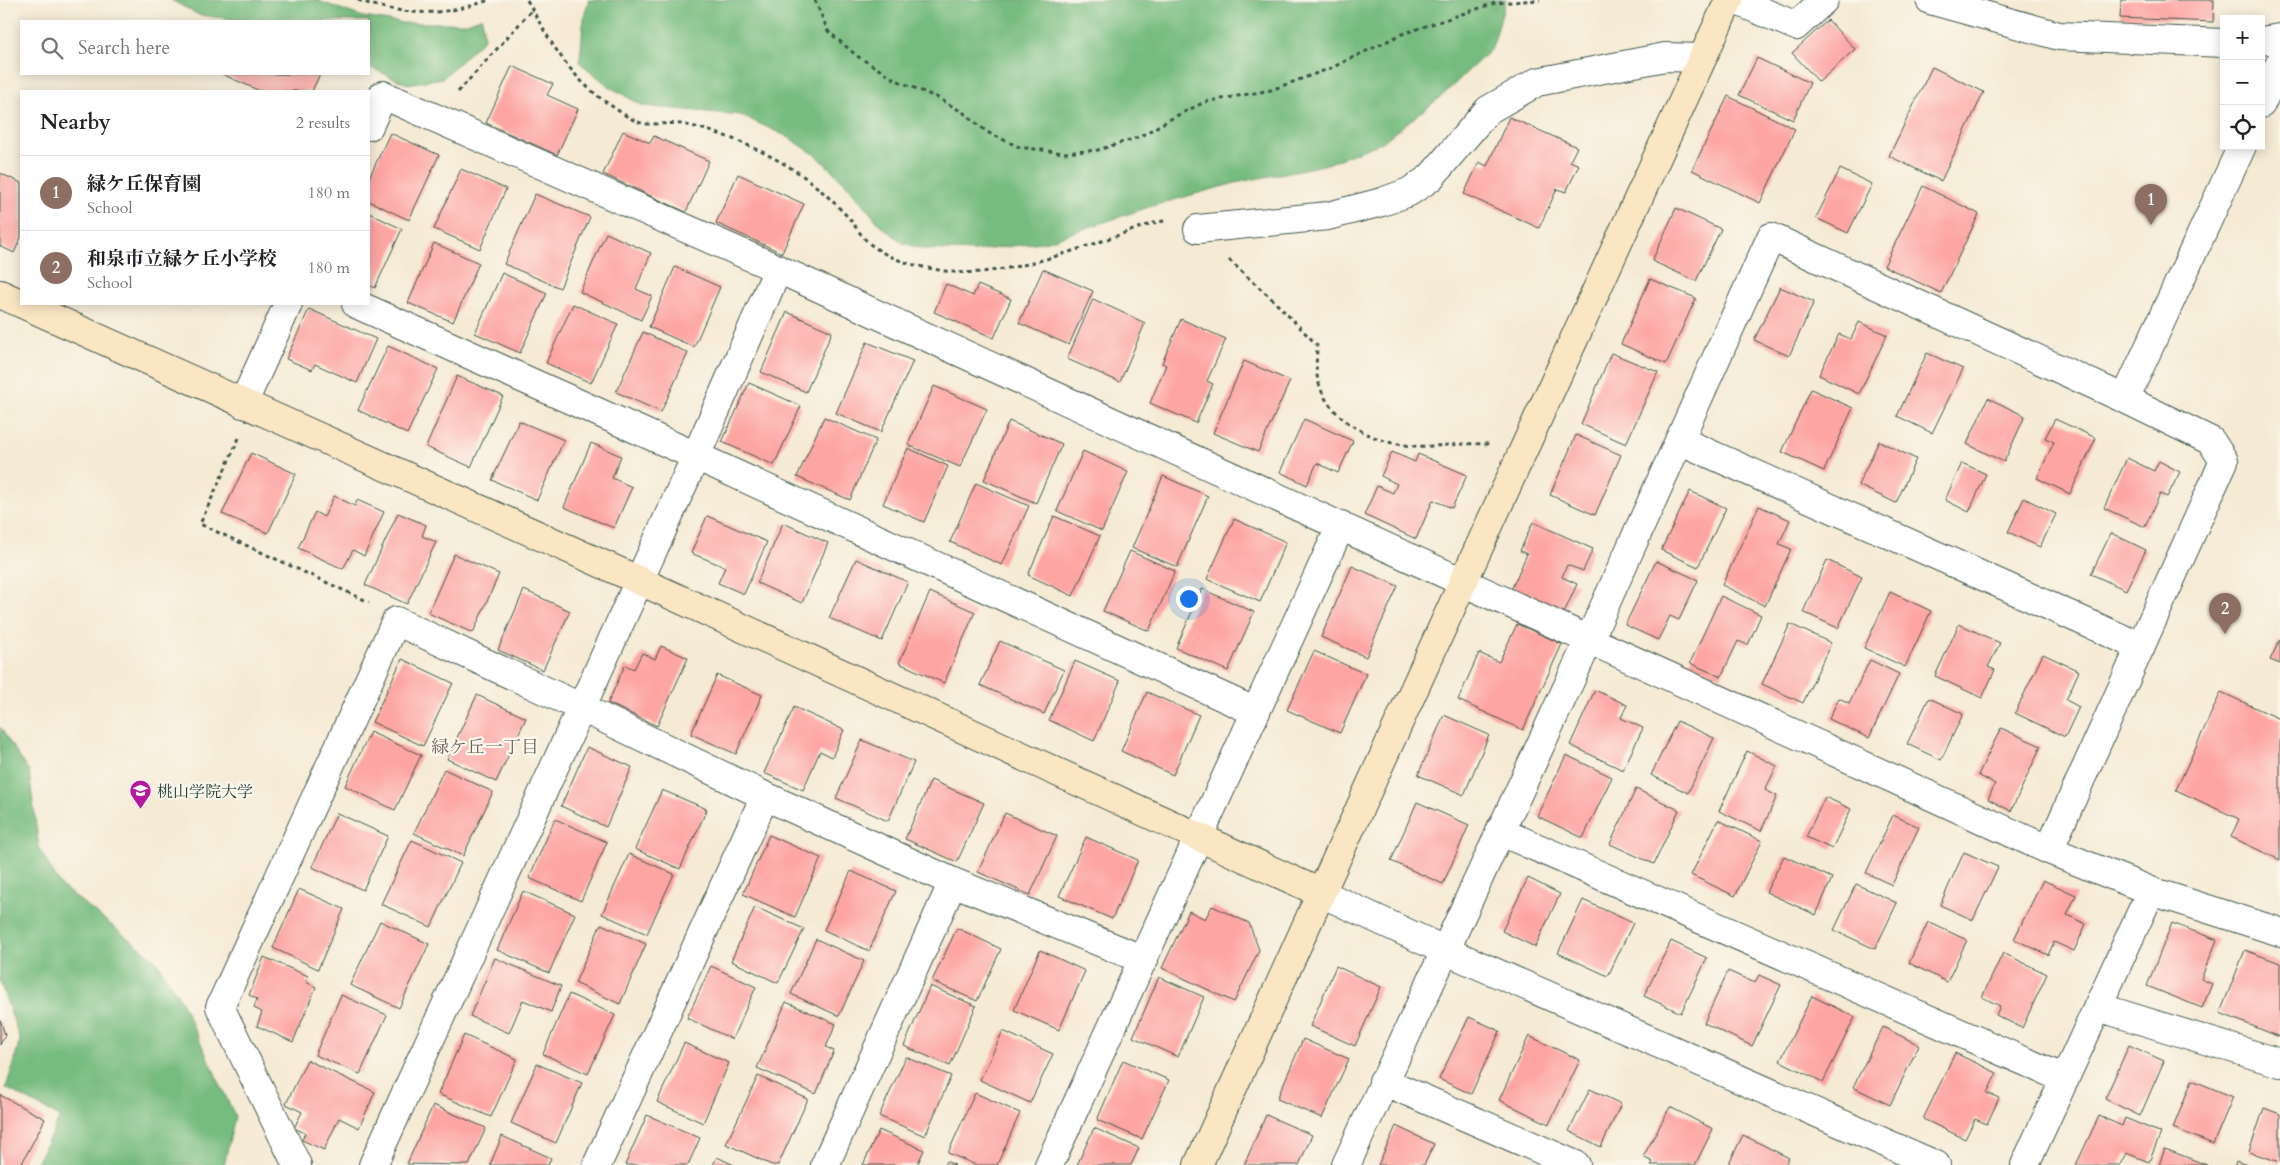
<!DOCTYPE html>
<html lang="en">
<head>
<meta charset="utf-8">
<style>
	:root { --surface:#fff; --page:#f2f2f2; --text:#202124; --muted:#757577; --line:#e0e0e0; --accent:#db2777 }
	body { margin:0; font-family:Cardo,"Noto Serif JP",serif; background:var(--page); color:var(--text) }
	.controls { position:absolute; right:15px; top:15px; display:grid; overflow:hidden; border-radius:0px; box-shadow:0 2px 12px #0003 }
	.controls button { width:45px; height:45px; display:grid; place-items:center; padding:0; border:0; border-bottom:1px solid var(--line); background:var(--surface); color:var(--text); font:25px sans-serif }
	.you { position:absolute; left:1188px; top:598px; width:18px; height:18px; margin:-12px; border:4px solid #fff; border-radius:50%; background:#1a73e8; box-shadow:0 0 0 8px #1a73e833 }
	.badge { display:grid; place-items:center; width:32px; height:32px; border-radius:50%; background:var(--accent); color:#fff; font-size:16px; font-weight:700 }
	.pin { position:absolute; translate:-50% -41px; filter:drop-shadow(0 1px 2px #0008) }
	.pin::after { content:''; position:absolute; top:26px; width:18px; height:15px; background:inherit; clip-path:polygon(0 0,100% 0,50% 100%) }
	.list { margin:0; padding:0; list-style:none }
	h2 { display:flex; justify-content:space-between; align-items:center; height:65px; margin:0; padding:0 20px; font-size:21px }
	h2 small { font-size:16px; font-weight:400; color:var(--muted) }
	.list li { display:grid; grid-template-columns:32px 1fr auto; gap:15px; align-items:center; box-sizing:border-box; height:75px; padding:0 20px; border-top:1px solid var(--line) }
	.list b { display:block; font-size:19px; white-space:nowrap }
	.list p { margin:0; font-size:16px; white-space:nowrap; color:var(--muted) }
	.list em { font-size:16px; font-style:normal; color:var(--muted) }
	.icon { flex:none; width:28px; height:28px; fill:none; stroke:currentColor; stroke-width:2; stroke-linecap:round; stroke-linejoin:round }
	.map { position:relative; flex:none; width:2280px; height:1165px; overflow:hidden }
	.search { position:absolute; background:var(--surface); box-shadow:0 2px 12px #0003; left:20px; top:20px; width:350px; height:55px; display:flex; align-items:center; gap:12px; box-sizing:border-box; padding:0 18px; border-radius:0px; color:var(--muted); font-size:19px }
	.panel { position:absolute; background:var(--surface); box-shadow:0 2px 12px #0003; left:20px; top:90px; width:350px; height:215px; border-radius:0px }
	.map>svg:first-child { display:block }
	.forest { fill:#77bc7f; stroke:#4b7c5a }
	.building { fill:#fda5a3 }
	.lines { fill:none; stroke-linecap:round; stroke-linejoin:round }
	.street-casing { stroke:#3f574c; stroke-width:30 }
	.secondary-casing { stroke:#3f574c; stroke-width:30 }
	.path { stroke:#3f574c; stroke-width:3; stroke-dasharray:4 4; stroke-linecap:butt }
	.street { stroke:#fff; stroke-width:28 }
	.secondary { stroke:#fbe6c3; stroke-width:28 }
	.labels { text-anchor:middle; stroke-width:4.5; stroke-linejoin:round; paint-order:stroke }
	.poi-label { font-size:16px; fill:#1f3d34; stroke:#fbf7ec; text-anchor:start }
	.neighbourhood-label { font-size:18px; fill:#6d615b; stroke:#fbf7ec }
</style>
</head>
<body>
<div class="map">
<svg width="2280" height="1165" viewBox="0 0 2280 1165">
	<rect width="100%" height="100%" fill="#fbf7ec"/>
	<filter id="ink" filterUnits="userSpaceOnUse"><feTurbulence type="fractalNoise" baseFrequency=".02" numOctaves="2"/><feDisplacementMap in="SourceGraphic" scale="10" xChannelSelector="R" yChannelSelector="G"/><feConvolveMatrix kernelMatrix="1 2 1 2 8 2 1 2 1" color-interpolation-filters="sRGB"/></filter>
	<filter id="wash" filterUnits="userSpaceOnUse"><feTurbulence type="fractalNoise" baseFrequency=".0096" numOctaves="4" result="noise"/><feDisplacementMap in="SourceGraphic" scale="20" xChannelSelector="R" yChannelSelector="G"/><feGaussianBlur stdDeviation="1.12" result="paint"/><feColorMatrix in="noise" values="0 0 0 0 0 0 0 0 0 0 0 0 0 0 0 0 0 1.4 0 .05"/><feComposite in="paint" operator="in"/></filter>
	<g filter="url(#wash)">
		<rect width="100%" height="100%" fill="#f5ead4"/>
		<path class="forest" d="M171,0H316L363,17L403,23H467L482,17L484,39L443,78L407,84L369,67V21H247L199,15Z
			M589,0H1506L1492,48L1442,96L1381,143L1324,165L1235,183L1152,206L1048,241L976,251L923,249L903,243L880,225L847,185L817,156L788,137L741,115L643,106L610,87L579,62C583,42 581,20 589,0Z
			M0,727L29,772L39,848L60,885L156,960L180,999L235,1116L224,1165H36L60,1117L6,1088L20,1040L0,981Z"/>
		<g id="blocks">
			<path class="building" d="M2121,0H2214L2213,22L2120,18Z
				M1828,20L1855,49L1819,82L1792,53Z
				M1757,58L1810,83L1793,120L1739,95Z
				M512,66L553,84L547,95L578,109L557,155L486,123Z
				M1932,67L1984,92L1941,181L1889,156Z
				M222,74H320L312,91H260Z
				M1728,96L1795,129L1760,203L1692,170Z
				M1509,117L1577,147L1570,161L1579,165L1566,192L1557,189L1539,228L1464,194L1479,162L1487,166Z
				M623,131L650,143L654,136L709,161L686,212L603,174Z
				M390,133L439,155L409,220L369,201V178Z
				M461,169L506,189L480,249L434,229Z
				M1840,169L1872,184L1848,233L1816,218Z
				M0,173L21,183V237L14,253L0,246Z
				M738,174L804,204L782,253L716,223Z
				M1923,186L1979,214L1941,293L1884,266Z
				M535,194L590,217L560,288L504,264Z
				M1676,208L1721,229L1696,281L1652,261Z
				M369,213L402,229L375,288L369,285Z
				M606,233L651,253L636,289L652,296L641,320L580,292Z
				M434,243L479,263L453,322L408,303Z
				M675,267L720,287L694,347L649,327Z
				M1043,269L1093,291L1069,345L1019,323Z
				M502,273L547,293L520,353L475,333Z
				M1650,279L1696,298L1666,364L1621,344Z
				M946,284L973,296L978,285L1011,299L994,338L934,312Z
				M1780,287L1814,302L1789,356L1754,340Z
				M1093,299L1145,323L1120,382L1067,359Z
				M573,304L618,324L591,383L546,363Z
				M309,309L376,339L357,383L315,364L312,370L286,359Z
				M787,312L832,332L806,392L761,372Z
				M1181,319L1226,339L1207,381L1213,384L1196,423L1150,403L1166,365L1162,363Z
				M1859,322L1887,335L1859,394L1819,375L1839,334L1851,339Z
				M643,332L688,353L661,412L616,392Z
				M867,342L913,361L881,432L836,413Z
				M388,346L438,369L407,434L358,410Z
				M1611,353L1658,372L1626,444L1581,424Z
				M1927,353L1963,369L1932,433L1897,416Z
				M1244,361L1290,381L1258,452L1213,433Z
				M457,376L503,396L471,467L426,447Z
				M749,383L801,406L774,465L722,442Z
				M934,386L987,409L960,467L908,445Z
				M1811,389L1853,408L1824,471L1782,452Z
				M1988,398L2025,416L2004,462L1967,444Z
				M824,417L876,440L850,500L797,477Z
				M1304,419L1353,441L1338,473L1317,463L1307,485L1280,472Z
				M2055,419L2096,438L2070,494L2037,478L2054,442L2045,438Z
				M519,421L564,440L537,500L492,480Z
				M1009,421L1062,444L1036,503L984,480Z
				M1576,435L1621,455L1595,515L1550,495Z
				M1879,441L1916,459L1896,503L1858,485Z
				M591,443L621,456L612,478L632,487L614,528L564,507Z
				M908,448L948,466L924,522L883,504Z
				M1083,451L1128,472L1102,531L1057,511Z
				M1392,452L1415,462L1418,454L1467,475L1452,508L1433,500L1416,539L1364,515L1377,486L1393,493L1397,484L1381,476Z
				M251,453L296,474L268,533L222,514Z
				M2127,458L2154,471L2159,461L2180,472L2167,497L2160,494L2145,527L2104,508Z
				M1962,463L1986,474L1969,512L1945,500Z
				M1163,476L1208,496L1177,567L1132,548Z
				M976,483L1029,506L1002,565L950,542Z
				M1690,491L1726,508L1698,567L1661,550Z
				M334,496L355,506L357,500L384,512L364,556L353,550L343,569L298,548L315,512L324,517Z
				M2024,498L2056,514L2040,547L2008,532Z
				M1759,506L1790,520L1779,544L1791,549L1765,606L1722,585Z
				M398,513L426,525L422,536L436,542L407,604L365,585Z
				M707,516L767,542L744,594L718,583L725,567L691,553Z
				M1054,516L1100,536L1073,596L1028,575Z
				M1234,519L1286,542L1260,602L1207,579Z
				M1533,522L1593,549L1583,571L1567,565L1562,577L1577,584L1564,613L1511,590L1527,554L1520,551Z
				M783,523L828,543L802,603L757,583Z
				M2111,533L2146,550L2126,590L2091,574Z
				M1130,551L1175,571L1149,631L1103,611Z
				M454,554L499,574L473,633L428,613Z
				M856,559L908,582L882,641L829,618Z
				M1827,560L1862,577L1838,628L1803,612Z
				M1656,561L1698,580L1679,620L1670,616L1658,640L1625,625Z
				M1352,566L1398,586L1366,657L1321,637Z
				M1202,589L1254,612L1228,671L1176,648Z
				M524,590L570,611L543,670L498,650Z
				M930,592L975,612L944,683L899,663Z
				M1890,592L1931,611L1905,667L1864,648Z
				M1721,596L1761,615L1748,645L1738,641L1721,677L1690,663Z
				M1517,624L1562,644L1523,730L1458,700L1479,653L1499,662Z
				M1790,624L1831,643L1803,703L1762,684Z
				M1959,624L2000,643L1988,667L1995,670L1982,698L1935,676Z
				M2280,639V664L2270,660Z
				M1000,641L1064,670L1044,714L980,685Z
				M661,646L688,658L657,726L608,703L625,665L634,669L642,653L655,659Z
				M1314,651L1366,674L1340,733L1287,710Z
				M2043,654L2079,671L2066,700L2079,707L2065,737L2015,713Z
				M402,659L453,683L423,746L372,722Z
				M1870,660L1899,674L1869,738L1829,719L1839,698L1849,703Z
				M1075,661L1120,681L1094,741L1049,720Z
				M717,675L762,695L736,754L691,734Z
				M1595,690L1627,705L1621,718L1643,728L1623,770L1570,745Z
				M1147,692L1199,715L1173,775L1121,751Z
				M2221,692L2280,719V860L2231,837L2239,819L2176,790Z
				M477,695L526,718L496,782L447,759Z
				M1929,698L1963,714L1941,760L1907,744Z
				M794,707L844,730L832,757L820,751L803,790L764,773Z
				M1444,715L1489,735L1464,795L1418,775Z
				M1677,721L1714,738L1688,793L1651,775Z
				M2001,728L2041,746L2011,811L1988,799L1995,784L1978,775Z
				M370,732L421,755L395,810L345,786Z
				M862,740L914,762L888,821L836,798Z
				M587,747L632,767L606,827L561,806Z
				M1747,751L1777,766L1765,790L1777,796L1761,831L1719,811Z
				M1566,755L1612,777L1583,838L1537,816Z
				M444,769L493,792L463,856L414,833Z
				M931,780L984,803L957,862L905,839Z
				M1636,789L1679,810L1654,864L1610,844Z
				M662,790L707,809L680,869L635,849Z
				M1825,797L1851,809L1832,849L1806,837Z
				M1417,802L1469,825L1443,884L1391,861Z
				M337,813L388,836L363,890L312,867Z
				M1005,813L1057,836L1030,895L978,872Z
				M1893,815L1919,827L1892,885L1866,873Z
				M555,819L607,842L581,901L529,878Z
				M1718,820L1762,841L1735,896L1691,875Z
				M769,835L821,858L795,917L743,894Z
				M1086,837L1138,860L1112,919L1059,896Z
				M412,840L461,863L431,927L381,904Z
				M1964,852L1998,867L1973,920L1940,905Z
				M629,854L674,874L647,934L602,914Z
				M1784,856L1832,878L1816,915L1766,892Z
				M851,871L896,891L869,951L824,930Z
				M1528,878L1560,894L1535,947L1502,931Z
				M2043,880L2076,895L2067,915L2086,924L2074,951L2054,942L2048,955L2014,939Z
				M1856,884L1897,903L1875,949L1834,930Z
				M299,889L344,909L318,969L273,948Z
				M523,891L575,914L549,973L497,950Z
				M1583,900L1633,923L1608,976L1558,953Z
				M1212,906L1249,923L1259,950L1234,1002L1162,968L1189,911L1205,919Z
				M755,907L804,929L778,983L731,961Z
				M380,921L429,944L399,1008L350,985Z
				M1928,922L1967,940L1947,982L1909,963Z
				M2172,923L2217,940L2201,979L2212,984L2202,1008L2147,986Z
				M601,924L646,944L620,1004L575,983Z
				M957,928L1001,949L977,1001L932,981Z
				M816,939L864,961L839,1016L791,994Z
				M1671,941L1707,958L1681,1013L1644,996Z
				M1040,950L1085,971L1059,1030L1014,1010Z
				M2245,950L2280,963V1037L2220,1013Z
				M2003,953L2047,974L2022,1028L1996,1015L2000,1006L1982,997Z
				M264,957L308,976L306,982L316,987L293,1042L257,1026L262,1012L254,1008L257,999L249,995Z
				M495,958L561,986L551,1012L523,1000L509,1033L470,1016Z
				M711,966L756,987L732,1039L687,1018Z
				M1336,966L1381,987L1355,1046L1310,1026Z
				M1728,971L1755,983L1759,975L1781,985L1752,1046L1704,1023Z
				M1159,977L1204,997L1178,1057L1133,1037Z
				M930,986L976,1006L950,1066L904,1046Z
				M569,994L615,1015L588,1074L543,1054Z
				M341,995L387,1015L360,1074L315,1055Z
				M1812,996L1855,1017L1823,1082L1780,1061Z
				M786,1002L836,1024L826,1047L834,1051L816,1094L757,1068Z
				M1469,1017L1500,1031L1471,1094L1439,1079Z
				M0,1019L5,1035L0,1045Z
				M1883,1027L1919,1045L1890,1105L1853,1087Z
				M1003,1031L1053,1054L1030,1103L980,1080Z
				M464,1035L517,1059L491,1117L438,1094Z
				M1529,1036L1580,1060L1549,1124L1499,1100Z
				M1303,1039L1349,1059L1322,1118L1277,1099Z
				M684,1043L729,1063L703,1123L657,1102Z
				M2129,1045L2164,1061L2140,1116L2105,1099Z
				M1955,1053L1997,1073L1987,1093L1999,1098L1987,1124L1975,1119L1965,1139L1923,1119Z
				M906,1057L951,1076L925,1136L879,1116Z
				M307,1060L375,1092L359,1128L339,1118L324,1150L302,1140L305,1133L294,1128L302,1112L286,1104Z
				M1123,1060L1169,1080L1142,1139L1097,1120Z
				M537,1064L582,1083L556,1143L511,1123Z
				M758,1076L808,1099L778,1165H772L726,1144Z
				M2192,1080L2233,1097L2213,1144L2173,1128Z
				M1590,1089L1621,1104L1601,1147L1569,1131Z
				M975,1093L1020,1113L997,1165H976L948,1153Z
				M0,1095L45,1119L21,1165H0Z
				M433,1105L486,1128L469,1165L407,1164Z
				M1670,1107L1713,1129L1695,1165H1651L1653,1162L1643,1157Z
				M2264,1108L2280,1114V1162L2249,1152Z
				M647,1115L700,1138L688,1165H625Z
				M1266,1115L1312,1135L1299,1165H1244Z
				M2099,1116L2122,1126L2125,1118L2161,1133L2149,1162L2126,1153L2120,1165H2076Z
				M1396,1126L1434,1144L1424,1165H1378Z
				M1094,1128L1139,1148L1131,1165H1077Z
				M879,1130L924,1150L917,1165H863Z
				M1743,1135L1789,1158L1785,1165H1728Z
				M502,1136L551,1158L548,1165H490Z
				M2165,1149L2207,1165H2159Z
				M717,1157L734,1165H713Z
				M946,1161L955,1165H944Z
				M2236,1161L2247,1165H2235Z"/>
		</g>
	</g>
	<g filter="url(#ink)">
		<use href="#blocks" fill-opacity="0" stroke="#3f574c" stroke-width="1"/>
		<g class="lines">
			<defs>
				<path id="street" d="M1735,0L1796,26L1824,0
					M1930,0L2059,36L2224,43
					M2261,41L2280,38
					M2261,104L2280,63
					M369,126L383,95L778,269L2049,850L2151,891L2280,932
					M1198,229L1328,216L1382,202L1409,192L1430,178L1488,110L1537,82L1665,57L1702,58
					M356,304L696,456L1256,712
					M2125,399L2242,146
					M243,404L288,304
					M1679,440L2141,647
					M765,796L953,882L1144,960
					M1499,831L2065,1079
					M1321,893L1444,950L1936,1165
					M2098,1007L2280,1063
					M1383,1081L1576,1165
					M297,1165L220,1007L396,621L580,707L765,796L597,1165
					M373,1165L696,456L778,269
					M825,1165L953,882
					M1049,1165L1341,525
					M1346,1165L1590,638L1771,237L2125,399L2211,441L2224,461L2049,850
					M2025,1165L2151,891"/>
				<path id="secondary" d="M0,294L638,580L1321,893L1198,1165
					M1321,893L1729,0"/>
			</defs>
			<use href="#street" class="street-casing"/>
			<use href="#secondary" class="secondary-casing"/>
			<path class="path" d="M358,0C404,16 443,17 489,0
				M527,0C550,42 570,78 610,105C621,112 634,123 647,124C658,124 670,123 681,124C716,130 756,147 786,165C809,178 829,197 847,216C856,226 863,240 874,247C895,262 920,267 945,271C1007,281 1097,241 1157,222L1165,221
				M815,0L828,31L857,56L896,80L938,98L964,113L987,132L1019,147L1064,153L1098,150L1139,137L1174,117L1205,102L1271,90L1331,68L1402,34L1495,3L1540,0
				M458,92L532,10
				M1229,260L1272,299L1317,345C1317,356 1315,369 1318,380C1326,417 1370,441 1404,445C1431,449 1461,442 1489,444
				M239,438L200,524L369,602"/>
			<use href="#street" class="street"/>
			<use href="#secondary" class="secondary"/>
		</g>
	</g>
	<defs>
		<symbol id="university-pin" viewBox="-11 -11 22 30"><path d="M0 17L-7.5 6A9.5 9.5 0 1 1 7.5 6Z" fill="#b5179e" stroke="#fbf7ec"/><path d="M0-5L7-2L0 1L-7-2ZM-4 1L0 2.5L4 1V4Q0 6-4 4Z" fill="#fff"/></symbol>
	</defs>
	<g fill-rule="evenodd">
		<use href="#university-pin" x="128" y="778" width="25" height="34"/>
	</g>
	<g class="labels">
		<g class="poi-label">
			<text x="157" y="797">桃山学院大学</text>
		</g>
		<g class="neighbourhood-label">
			<text x="485" y="753">緑ケ丘一丁目</text>
		</g>
	</g>
</svg>
<div class="controls">
<button>+</button>
<button>−</button>
<button><svg class="icon" aria-label="locate" viewBox="0 0 24 24"><circle cx="12" cy="12" r="6"/><path d="M12 2v4M12 18v4M2 12h4M18 12h4"/></svg></button>
</div>
<div class="you"></div>
<div class="pin badge" style="left:2151px;top:225px;background:#8d6e63">1</div>
<div class="pin badge" style="left:2225px;top:634px;background:#8d6e63">2</div>
<div class="search"><svg class="icon" aria-label="search" viewBox="0 0 24 24"><circle cx="10" cy="10" r="6"/><path d="M15 15l6 6"/></svg>Search here</div>
<section class="panel">
<h2>Nearby<small>2 results</small></h2>
<ul class="list">
<li><span class="badge" style="background:#8d6e63">1</span><div><b>緑ケ丘保育園</b><p>School</p></div><em>180 m</em></li>
<li><span class="badge" style="background:#8d6e63">2</span><div><b>和泉市立緑ケ丘小学校</b><p>School</p></div><em>180 m</em></li>
</ul>
</section>
</div>
</body>
</html>
